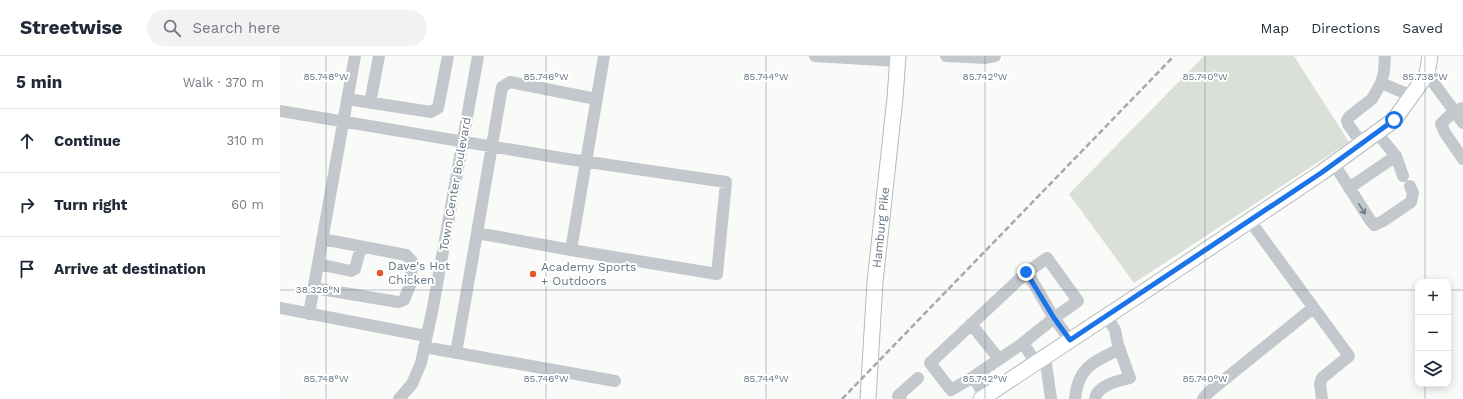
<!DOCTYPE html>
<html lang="en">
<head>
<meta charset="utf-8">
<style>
	:root { --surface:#fff; --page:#f2f2f3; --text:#1f2937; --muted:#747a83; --line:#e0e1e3 }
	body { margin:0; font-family:"Work Sans",sans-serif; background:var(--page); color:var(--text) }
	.controls { position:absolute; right:12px; bottom:12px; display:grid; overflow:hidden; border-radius:8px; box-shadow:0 2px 10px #0003 }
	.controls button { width:36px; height:36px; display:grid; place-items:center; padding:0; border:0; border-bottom:1px solid var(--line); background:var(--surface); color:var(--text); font:20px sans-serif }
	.stop { position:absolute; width:12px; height:12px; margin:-9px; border:3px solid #1a73e8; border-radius:50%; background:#fff }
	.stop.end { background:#1a73e8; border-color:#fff; box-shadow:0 1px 4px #0008 }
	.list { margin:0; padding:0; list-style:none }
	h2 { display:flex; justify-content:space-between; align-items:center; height:52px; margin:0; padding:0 16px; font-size:17px }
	h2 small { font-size:13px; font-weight:400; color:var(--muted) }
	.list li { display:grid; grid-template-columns:26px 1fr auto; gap:12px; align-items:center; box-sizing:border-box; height:64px; padding:0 16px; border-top:1px solid var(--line) }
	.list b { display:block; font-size:15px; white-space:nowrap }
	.list em { font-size:13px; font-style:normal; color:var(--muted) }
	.icon { flex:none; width:22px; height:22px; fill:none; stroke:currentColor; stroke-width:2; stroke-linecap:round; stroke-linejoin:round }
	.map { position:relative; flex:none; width:1183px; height:343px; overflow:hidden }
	header { display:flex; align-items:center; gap:24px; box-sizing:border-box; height:56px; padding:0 20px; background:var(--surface); border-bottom:1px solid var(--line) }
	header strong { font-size:19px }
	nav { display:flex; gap:22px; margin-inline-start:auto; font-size:14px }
	.search { width:280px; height:36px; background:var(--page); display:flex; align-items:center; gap:10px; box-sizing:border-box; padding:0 14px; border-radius:22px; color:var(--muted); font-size:15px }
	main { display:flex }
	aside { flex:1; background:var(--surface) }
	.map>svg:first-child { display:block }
	.green { fill:#dadfd7 }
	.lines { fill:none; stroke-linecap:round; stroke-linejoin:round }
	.major-casing { stroke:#b5babe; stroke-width:17 }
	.minor { stroke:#c3c8cc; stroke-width:12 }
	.major { stroke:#fff; stroke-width:15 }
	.rail { stroke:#a2aab0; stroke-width:2.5; stroke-dasharray:6 3; stroke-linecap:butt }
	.oneway { stroke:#6a7a87 }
	.route { stroke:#1a73e8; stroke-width:5 }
	.ticks { fill:none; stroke:#657683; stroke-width:1; stroke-opacity:0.45 }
	.poi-dot { fill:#e4572e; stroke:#fff; stroke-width:1.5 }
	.labels { text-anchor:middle; stroke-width:4; stroke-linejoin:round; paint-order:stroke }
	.street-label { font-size:12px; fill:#657683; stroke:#fff }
	.poi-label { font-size:12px; fill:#657683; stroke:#fff; text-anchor:start }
	.ticks-label { font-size:10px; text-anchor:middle; fill:#657683; stroke:#fff; stroke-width:4; stroke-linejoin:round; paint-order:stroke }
</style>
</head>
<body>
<header>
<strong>Streetwise</strong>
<div class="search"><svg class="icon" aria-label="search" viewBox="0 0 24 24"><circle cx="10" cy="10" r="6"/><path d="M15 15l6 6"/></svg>Search here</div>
<nav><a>Map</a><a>Directions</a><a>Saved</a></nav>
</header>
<main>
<aside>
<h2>5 min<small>Walk · 370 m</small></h2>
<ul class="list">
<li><svg class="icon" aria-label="ahead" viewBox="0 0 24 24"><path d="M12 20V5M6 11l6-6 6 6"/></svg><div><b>Continue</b></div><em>310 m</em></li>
<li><svg class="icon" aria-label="right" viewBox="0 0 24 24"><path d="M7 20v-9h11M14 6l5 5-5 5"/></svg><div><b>Turn right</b></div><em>60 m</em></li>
<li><svg class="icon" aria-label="arrive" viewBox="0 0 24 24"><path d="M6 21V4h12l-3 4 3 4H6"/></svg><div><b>Arrive at destination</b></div></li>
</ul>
</aside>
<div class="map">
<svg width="1183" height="343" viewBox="0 0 1183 343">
	<rect width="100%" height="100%" fill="#fafaf8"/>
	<path class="green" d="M924,0H1014L1069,86L854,227L789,138Z"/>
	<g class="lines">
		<defs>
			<g id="major">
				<path id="s1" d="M588,343L595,226L615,42L618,0"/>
				<path d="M701,343L868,233L1041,117L1114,64L1147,18L1150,0"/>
			</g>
		</defs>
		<use href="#major" class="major-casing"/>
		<path class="minor" d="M535,0L617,5
			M666,0L706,2L715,0
			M1147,18L1183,67
			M1101,27L1104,16L1105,0
			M67,43L151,56L158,52L168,0
			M316,43L230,26L222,31L197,177L291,194L324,0
			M90,47L99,0
			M1183,52L1174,55L1161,68L1165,77L1183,103
			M0,55L281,102L446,126L437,218L291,194
			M1097,77L1116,100L1123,120
			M1082,88L1068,68L1067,64L1069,61L1092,43L1101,27L1132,40
			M1054,108L1090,164L1094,169L1103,165L1131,146L1133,137L1130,130
			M1069,132L1116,100
			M970,165L1069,300L1042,322L1040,328L1042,343
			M38,208L71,215L75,213L81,191
			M34,232L118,246L124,244L131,227L132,205L126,199L42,183
			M0,252L146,280
			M29,258L75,0
			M691,268L719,303
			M743,287L774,262L747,216L767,202L798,245L774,262L790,284
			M144,291L335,325
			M176,297L197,177
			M765,301L771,343
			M693,321L671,334L650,307L747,216
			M705,340L693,321L743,287L756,307
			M119,343L132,328L141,307L153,251L198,0
			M621,343L618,340L638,322
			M795,343C798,311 813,306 840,293
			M815,343C817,329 838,325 850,322L838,289L835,274L827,260
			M923,343L929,336L1033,252"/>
		<use href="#major" class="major"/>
		<path class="rail" d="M562,343L894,0"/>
	</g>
	<defs><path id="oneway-shaft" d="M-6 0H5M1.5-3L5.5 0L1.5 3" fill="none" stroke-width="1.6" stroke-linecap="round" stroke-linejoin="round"/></defs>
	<use class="oneway" href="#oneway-shaft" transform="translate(1082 153) rotate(58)"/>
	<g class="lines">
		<path class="route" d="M746,216L774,262L790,284L1041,117L1114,64"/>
	</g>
	<path class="ticks" d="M46,0V343M266,0V343M486,0V343M705,0V343M925,0V343M1145,0V226M0,234H1138M1168,234H1183M1145,328V343"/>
	<g class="poi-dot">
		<circle cx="100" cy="217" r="4"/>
		<circle cx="253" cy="218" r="4"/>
	</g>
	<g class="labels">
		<g class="street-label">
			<text transform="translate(175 128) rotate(-80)" y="4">Town Center Boulevard</text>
			<text dy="4" stroke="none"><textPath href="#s1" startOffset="172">Hamburg Pike</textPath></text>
		</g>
		<g class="poi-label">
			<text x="108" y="214">Dave's Hot<tspan x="108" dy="14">Chicken</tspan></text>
			<text x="261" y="215">Academy Sports<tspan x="261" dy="14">+ Outdoors</tspan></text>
		</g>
	</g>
	<g class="ticks-label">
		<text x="46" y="24">85.748°W</text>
		<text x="266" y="24">85.746°W</text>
		<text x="486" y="24">85.744°W</text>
		<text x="705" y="24">85.742°W</text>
		<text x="925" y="24">85.740°W</text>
		<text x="1145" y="24">85.738°W</text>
		<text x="38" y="237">38.326°N</text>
		<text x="46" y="326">85.748°W</text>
		<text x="266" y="326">85.746°W</text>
		<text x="486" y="326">85.744°W</text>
		<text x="705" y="326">85.742°W</text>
		<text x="925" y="326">85.740°W</text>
	</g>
</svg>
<div class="controls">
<button>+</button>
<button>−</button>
<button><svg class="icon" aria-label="layers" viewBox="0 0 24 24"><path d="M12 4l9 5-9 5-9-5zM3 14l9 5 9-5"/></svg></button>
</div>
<div class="stop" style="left:1114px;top:64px"></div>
<div class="stop end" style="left:746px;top:216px"></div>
</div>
</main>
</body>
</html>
